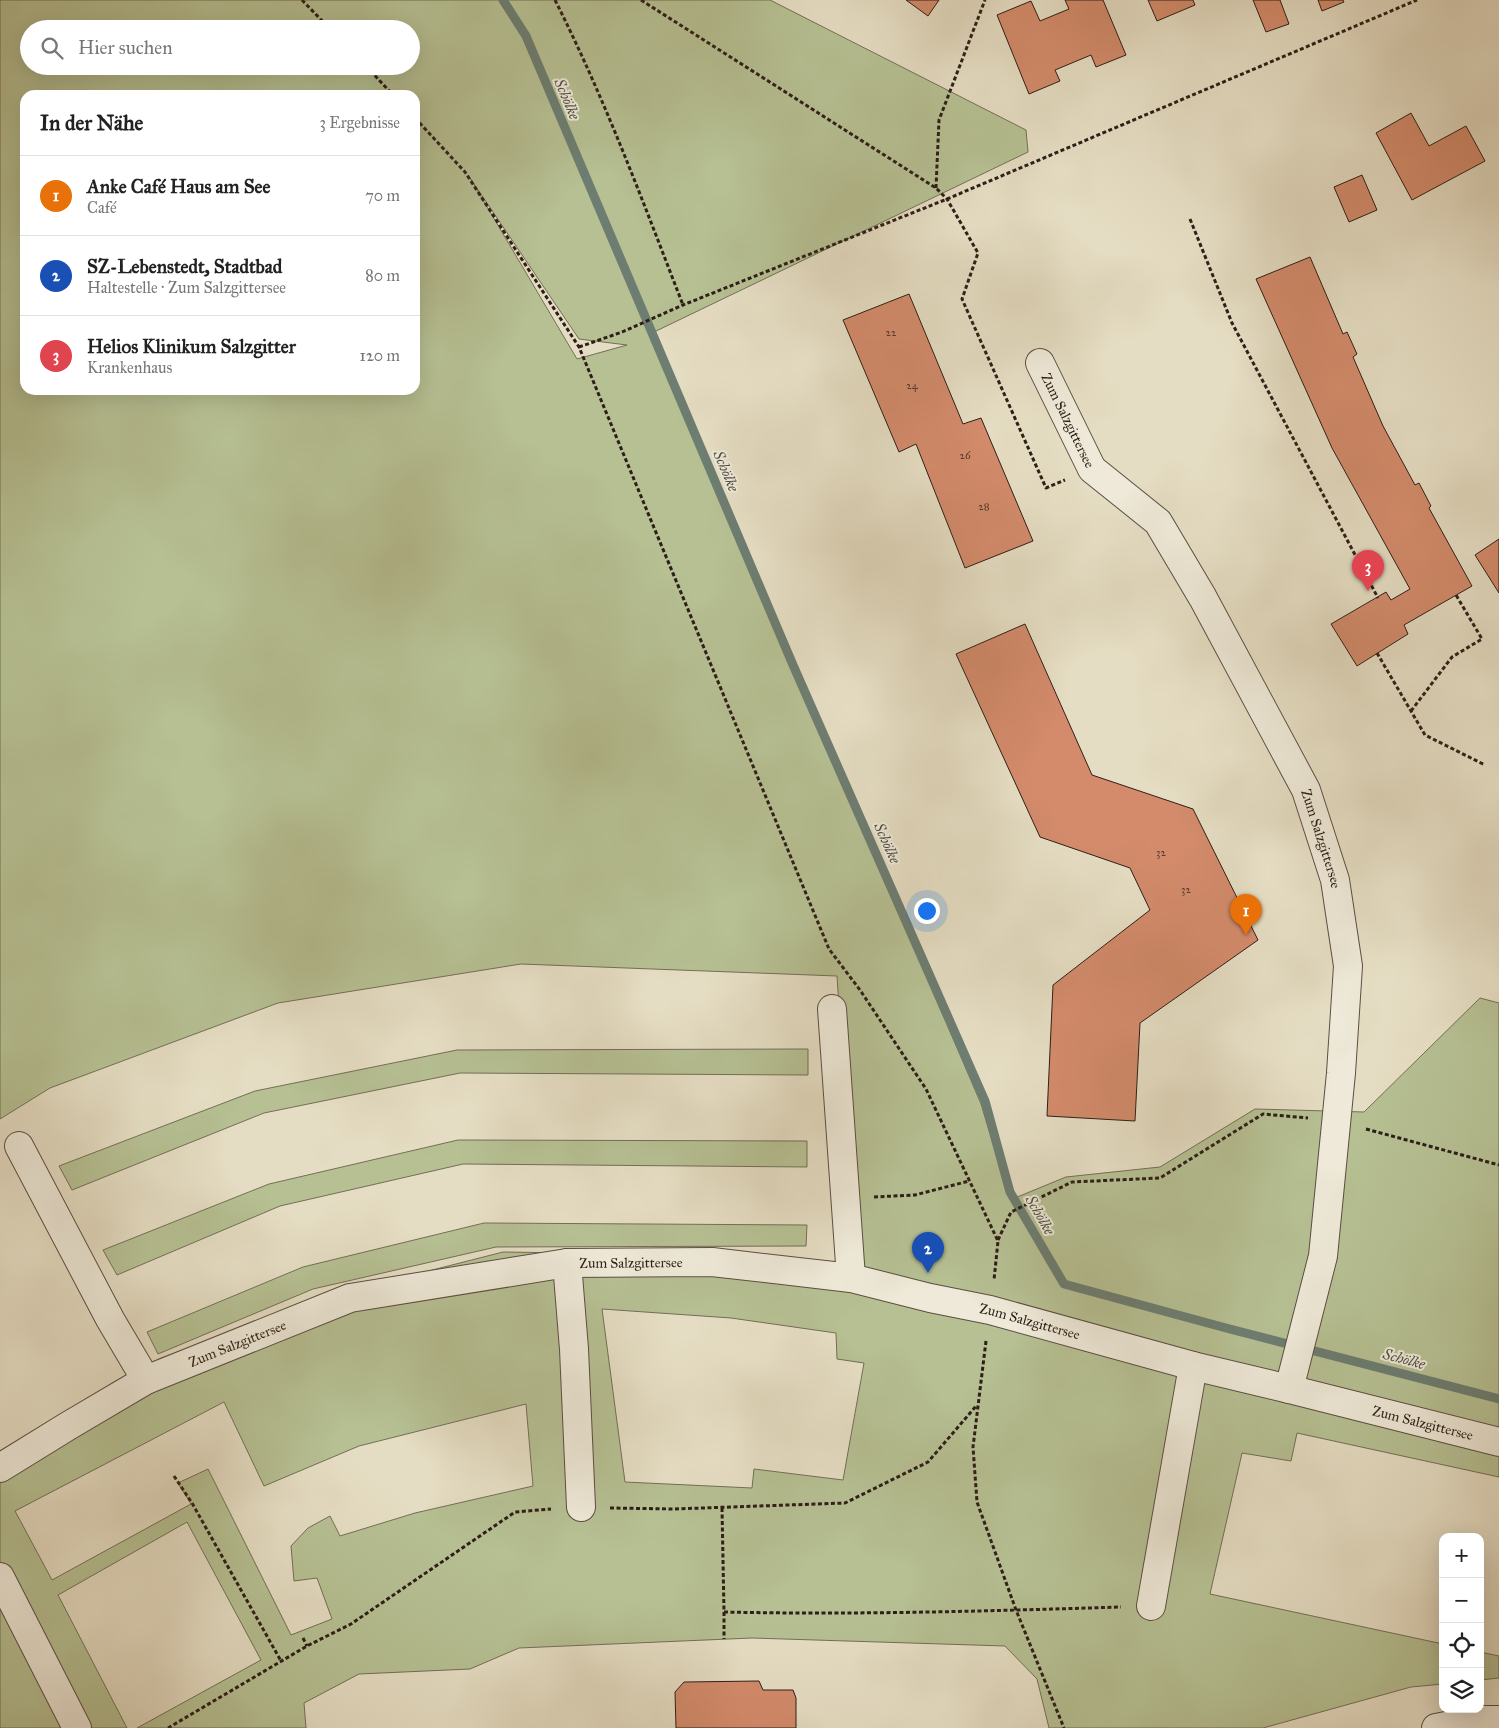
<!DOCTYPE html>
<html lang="de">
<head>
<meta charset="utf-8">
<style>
	:root { --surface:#fff; --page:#f2f2f2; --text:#222; --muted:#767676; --line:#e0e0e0; --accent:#ea580c }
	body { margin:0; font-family:"IM FELL Great Primer",serif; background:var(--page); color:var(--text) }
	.controls { position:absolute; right:15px; bottom:15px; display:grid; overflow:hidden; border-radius:10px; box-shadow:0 5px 20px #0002 }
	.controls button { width:45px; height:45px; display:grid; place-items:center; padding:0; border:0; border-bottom:1px solid var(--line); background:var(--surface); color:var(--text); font:25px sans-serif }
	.you { position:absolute; left:926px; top:910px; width:18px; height:18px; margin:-12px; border:4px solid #fff; border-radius:50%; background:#1a73e8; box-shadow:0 0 0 8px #1a73e833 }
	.badge { display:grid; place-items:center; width:32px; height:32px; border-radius:50%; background:var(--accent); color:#fff; font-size:16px; font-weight:700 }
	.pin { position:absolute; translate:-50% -41px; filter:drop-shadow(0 1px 2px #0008) }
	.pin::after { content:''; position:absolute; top:26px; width:18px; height:15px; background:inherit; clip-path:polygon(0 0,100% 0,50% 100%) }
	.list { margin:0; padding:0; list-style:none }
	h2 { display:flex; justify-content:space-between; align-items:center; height:65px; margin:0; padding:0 20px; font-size:21px }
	h2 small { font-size:16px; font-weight:400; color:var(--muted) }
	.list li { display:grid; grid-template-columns:32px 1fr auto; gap:15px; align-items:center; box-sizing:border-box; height:80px; padding:0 20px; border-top:1px solid var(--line) }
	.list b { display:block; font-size:19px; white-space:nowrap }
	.list p { margin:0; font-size:16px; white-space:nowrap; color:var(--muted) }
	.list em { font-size:16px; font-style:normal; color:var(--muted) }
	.icon { flex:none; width:28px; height:28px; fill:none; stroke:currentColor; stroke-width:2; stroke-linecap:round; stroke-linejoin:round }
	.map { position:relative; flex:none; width:1499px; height:1728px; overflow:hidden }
	.search { position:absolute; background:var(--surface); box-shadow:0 5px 20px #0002; left:20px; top:20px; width:400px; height:55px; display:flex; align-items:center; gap:12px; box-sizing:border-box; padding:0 18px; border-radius:28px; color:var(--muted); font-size:19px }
	.panel { position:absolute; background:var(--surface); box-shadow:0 5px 20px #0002; left:20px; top:90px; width:400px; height:305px; border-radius:15px }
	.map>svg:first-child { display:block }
	.green { fill:#b6c093; stroke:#726f56; fill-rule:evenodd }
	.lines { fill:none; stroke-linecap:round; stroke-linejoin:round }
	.stream { stroke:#6d7d71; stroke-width:9 }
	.building { fill:#d38b6b; stroke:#2d1e18 }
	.minor-casing { stroke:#5b4e43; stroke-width:30 }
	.path { stroke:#2d1e18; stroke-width:3; stroke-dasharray:4 2.5; stroke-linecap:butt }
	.minor { stroke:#eee9d8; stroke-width:28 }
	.labels { text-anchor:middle; stroke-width:4; stroke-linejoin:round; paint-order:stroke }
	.number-label { font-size:11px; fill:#56392d }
	.street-label { font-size:14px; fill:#2d1e18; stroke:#eee9d8 }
	.water-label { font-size:15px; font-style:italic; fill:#4d4e45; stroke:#eee9d8 }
</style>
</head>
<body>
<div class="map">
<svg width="1499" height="1728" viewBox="0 0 1499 1728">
	<rect width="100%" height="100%" fill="#e5ddc3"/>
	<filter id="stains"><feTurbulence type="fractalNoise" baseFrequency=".004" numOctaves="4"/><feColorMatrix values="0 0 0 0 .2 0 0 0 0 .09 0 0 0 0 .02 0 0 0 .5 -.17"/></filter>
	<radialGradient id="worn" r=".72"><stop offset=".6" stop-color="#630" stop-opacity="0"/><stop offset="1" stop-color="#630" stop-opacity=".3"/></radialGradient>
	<path class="green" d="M0,0H770L1026,130L1028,152L652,333L981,1104L1010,1200L1066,1177L1160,1167L1255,1109L1364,1112L1480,998L1499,1003V1477L1297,1433L1291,1461L1242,1453L1210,1594L1443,1644V1684L1411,1687L1263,1728H1049L1037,1679L1005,1646L752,1638L519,1648L470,1669L359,1674L304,1703L306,1728H137L261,1660L187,1522L58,1595L127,1728H0V1451L116,1381L161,1358L342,1293L503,1252L777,1256L856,1265L837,976L521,964L278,1003L50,1088L0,1119ZM29,29H411V66H29ZM25,95H415V390H25ZM470,178L579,339L627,345L577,359ZM602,1309L731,1318L836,1333L837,1359L864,1363L843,1480L754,1469L752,1488L625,1482ZM224,1402L264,1486L359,1446L526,1404L533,1486L415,1513L340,1536L330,1516L308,1528L291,1546L294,1581L317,1578L332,1619L291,1635L208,1469L178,1483L191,1504L52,1580L15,1511Z
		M808,1049V1075L460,1073L264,1113L72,1190L59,1166L255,1091L457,1050Z
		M458,1140L807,1141V1167L463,1164L280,1206L117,1275L103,1250L269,1184Z
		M484,1223L807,1225L806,1246L496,1247L313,1289L158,1354L147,1332L303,1267Z
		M1480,1652L1499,1656V1678L1480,1680Z"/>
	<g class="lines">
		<path class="stream" d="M503,0L526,36L793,665L985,1101L1010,1192L1064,1284L1226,1328L1499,1399"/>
	</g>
	<path class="building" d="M906,0H939L928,16Z
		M1065,0H1103L1126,55L1096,67L1091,55L1055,70L1060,81L1029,94L997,15L1031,1L1040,21L1069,9Z
		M1148,0H1193L1195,5L1157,21Z
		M1253,0H1280L1289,24L1266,32Z
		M1318,0H1343L1344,2L1322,11Z
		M1411,113L1429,146L1466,126L1485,161L1412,200L1376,133Z
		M1362,175L1377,210L1349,222L1334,187Z
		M1310,257L1343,334L1347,332L1357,354L1353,357L1383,426L1415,485L1419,483L1431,506L1429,508L1472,586L1404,625L1408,634L1357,666L1331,624L1386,592L1391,600L1410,589L1332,448L1256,279Z
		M909,294L963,424L981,418L1033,541L965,568L916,444L899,452L843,320Z
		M1499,539V593L1475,555Z
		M1025,624L1092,775L1193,809L1258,940L1140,1023L1135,1121L1047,1116L1053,985L1150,910L1130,868L1040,837L956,654Z
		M759,1681L763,1690H793L796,1698V1728H676L675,1692L684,1682Z"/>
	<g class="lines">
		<defs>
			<g id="minor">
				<path id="s1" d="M1040,363L1092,469L1158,522L1203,598L1306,790L1335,880L1348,966L1341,1073L1323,1256L1289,1389"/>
				<path d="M832,1009L851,1278"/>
				<path d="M19,1146L110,1319L146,1380"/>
				<path d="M567,1263L574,1349L581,1507"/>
				<path id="s2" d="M0,1468L68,1426L146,1380L350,1298L567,1263L712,1262L851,1278L930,1298L990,1310L1193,1366L1289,1389L1499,1442"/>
				<path d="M0,1577L77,1728"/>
				<path d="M1151,1606L1193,1366"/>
				<path d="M1436,1728L1476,1720H1499"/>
			</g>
		</defs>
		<use href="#minor" class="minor-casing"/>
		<path class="path" d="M302,0L330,29
			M555,0C605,99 643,202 683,305
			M641,0L936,188L947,199L978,253L962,299L1046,488L1065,480
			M366,66L393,95
			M415,118L465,172L579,347L829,949L860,990L926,1089L998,1241L994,1280
			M936,188L939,120L985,0
			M1190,219L1232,323L1378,598
			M579,347L622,332L683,305L947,199L1417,0
			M1377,653L1425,735L1485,765
			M1411,711L1452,657L1482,639L1456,595
			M1366,1129L1499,1165
			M874,1197L915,1195L969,1181
			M998,1240L1011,1212L1072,1182L1160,1178L1263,1114L1308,1118
			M986,1341L973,1447L977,1502L1016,1610L1064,1728
			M174,1476L192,1503L281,1661
			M610,1508L674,1509L845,1503L928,1462L977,1405
			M722,1508L724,1612C856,1615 989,1611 1121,1607
			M724,1612V1639
			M303,1638L307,1646
			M168,1728L307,1646L351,1624L515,1512L551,1509"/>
		<use href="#minor" class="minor"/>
	</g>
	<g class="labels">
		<g class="number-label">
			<text x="891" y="336">22</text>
			<text x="912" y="389">24</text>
			<text x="965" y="459">26</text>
			<text x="984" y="510">28</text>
			<text x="1161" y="856">32</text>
			<text x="1186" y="893">32</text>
		</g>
		<g class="street-label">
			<text dy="5" stroke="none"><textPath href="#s1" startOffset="64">Zum Salzgittersee</textPath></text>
			<text dy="5" stroke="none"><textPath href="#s1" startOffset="560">Zum Salzgittersee</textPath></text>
			<text dy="5" stroke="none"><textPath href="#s2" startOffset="674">Zum Salzgittersee</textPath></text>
			<text dy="5" stroke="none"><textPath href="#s2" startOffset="1079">Zum Salzgittersee</textPath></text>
			<text dy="5" stroke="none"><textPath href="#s2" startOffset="269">Zum Salzgittersee</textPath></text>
			<text dy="5" stroke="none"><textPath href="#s2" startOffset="1485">Zum Salzgittersee</textPath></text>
		</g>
		<g class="water-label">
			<text transform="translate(567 99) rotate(67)" y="5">Schölke</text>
			<text transform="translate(726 471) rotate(67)" y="5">Schölke</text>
			<text transform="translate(887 843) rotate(66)" y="5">Schölke</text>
			<text transform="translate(1040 1215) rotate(60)" y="5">Schölke</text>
			<text transform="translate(1404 1359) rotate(15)" y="5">Schölke</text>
		</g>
	</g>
	<rect width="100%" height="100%" filter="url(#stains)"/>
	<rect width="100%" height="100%" fill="url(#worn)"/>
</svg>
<div class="controls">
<button>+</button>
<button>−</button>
<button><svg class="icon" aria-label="locate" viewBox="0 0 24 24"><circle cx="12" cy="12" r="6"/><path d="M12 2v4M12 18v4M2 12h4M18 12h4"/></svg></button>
<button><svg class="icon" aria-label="layers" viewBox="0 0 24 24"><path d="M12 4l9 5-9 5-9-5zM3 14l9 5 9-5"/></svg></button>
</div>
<div class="you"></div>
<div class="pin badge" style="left:1246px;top:935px;background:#e8710a">1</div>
<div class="pin badge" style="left:928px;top:1273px;background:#1a4fb4">2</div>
<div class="pin badge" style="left:1368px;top:591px;background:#e0444e">3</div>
<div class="search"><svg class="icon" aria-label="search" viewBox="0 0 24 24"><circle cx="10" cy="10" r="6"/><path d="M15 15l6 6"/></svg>Hier suchen</div>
<section class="panel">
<h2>In der Nähe<small>3 Ergebnisse</small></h2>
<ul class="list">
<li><span class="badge" style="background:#e8710a">1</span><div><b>Anke Café Haus am See</b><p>Café</p></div><em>70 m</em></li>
<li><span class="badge" style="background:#1a4fb4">2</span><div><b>SZ-Lebenstedt, Stadtbad</b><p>Haltestelle · Zum Salzgittersee</p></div><em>80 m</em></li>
<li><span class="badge" style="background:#e0444e">3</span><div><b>Helios Klinikum Salzgitter</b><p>Krankenhaus</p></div><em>120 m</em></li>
</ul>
</section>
</div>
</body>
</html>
